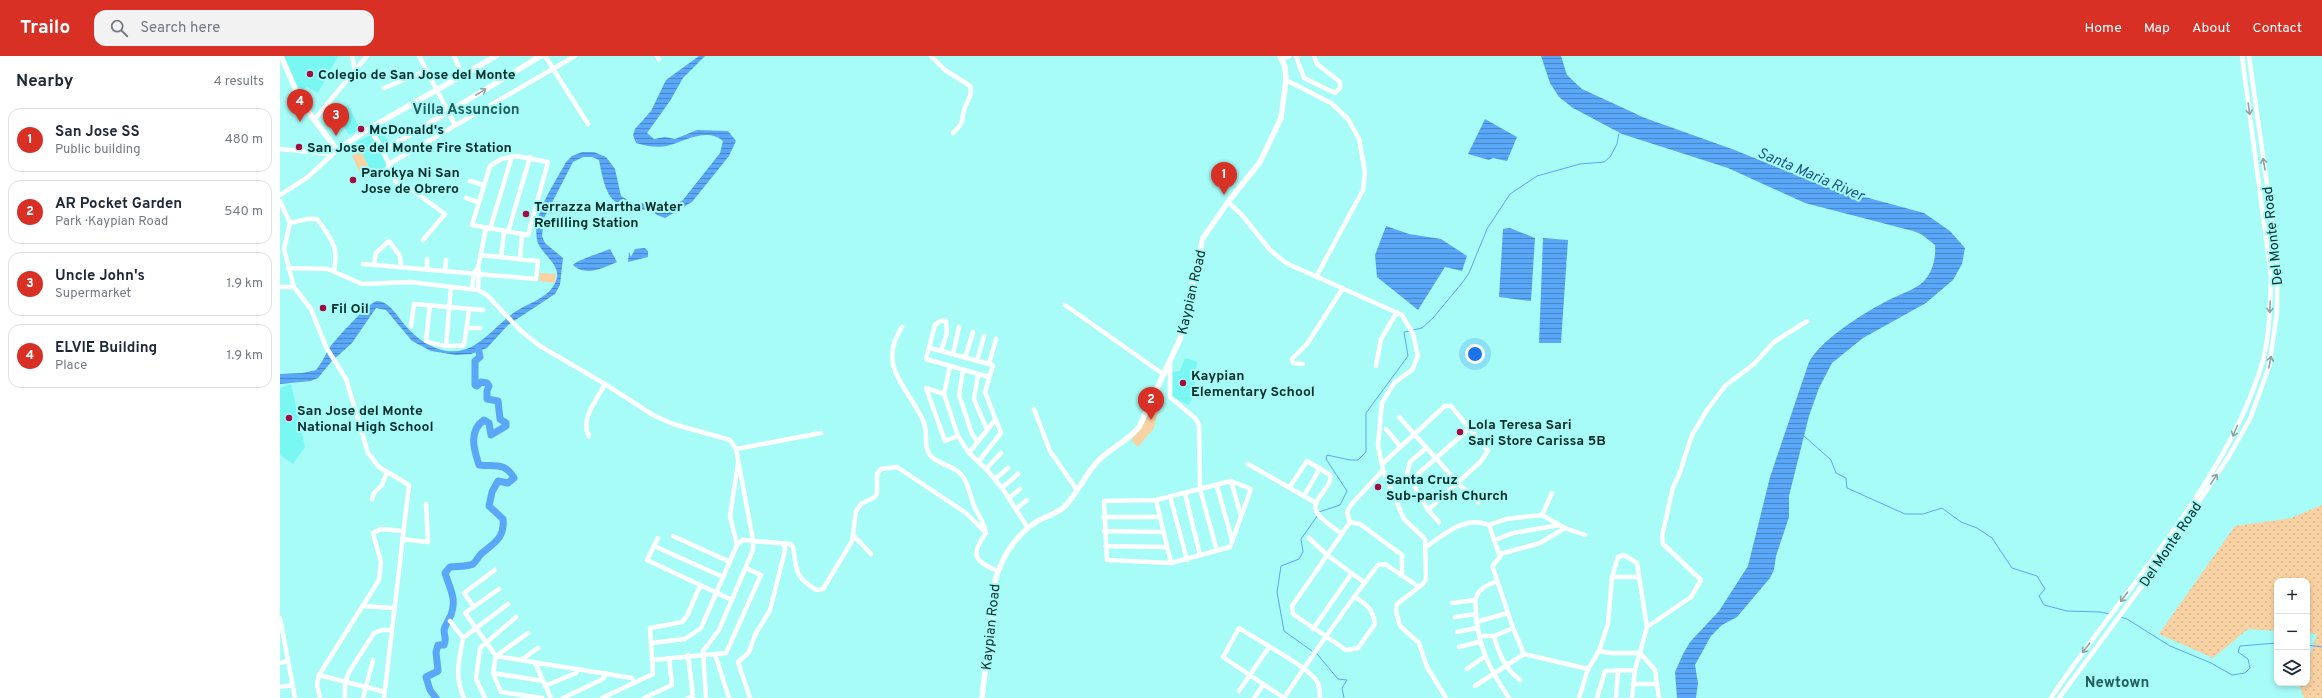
<!DOCTYPE html>
<html lang="en">
<head>
<meta charset="utf-8">
<style>
	:root { --surface:#fff; --page:#f2f2f3; --text:#1f2937; --muted:#747a83; --line:#e0e1e3; --accent:#d93025 }
	body { margin:0; font-family:Overpass,sans-serif; background:var(--page); color:var(--text) }
	.controls { position:absolute; right:12px; bottom:12px; display:grid; overflow:hidden; border-radius:8px; box-shadow:0 2px 6px #0003 }
	.controls button { width:36px; height:36px; display:grid; place-items:center; padding:0; border:0; border-bottom:1px solid var(--line); background:var(--surface); color:var(--text); font:20px sans-serif }
	.you { position:absolute; left:1195px; top:298px; width:14px; height:14px; margin:-10px; border:3px solid #fff; border-radius:50%; background:#1a73e8; box-shadow:0 0 0 6px #1a73e833 }
	.badge { display:grid; place-items:center; width:26px; height:26px; border-radius:50%; background:var(--accent); color:#fff; font-size:13px; font-weight:700 }
	.pin { position:absolute; translate:-50% -33px; filter:drop-shadow(0 1px 2px #0008) }
	.pin::after { content:''; position:absolute; top:21px; width:14px; height:12px; background:inherit; clip-path:polygon(0 0,100% 0,50% 100%) }
	.list { margin:0; padding:0; list-style:none }
	h2 { display:flex; justify-content:space-between; align-items:center; height:52px; margin:0; padding:0 16px; font-size:17px }
	h2 small { font-size:13px; font-weight:400; color:var(--muted) }
	.list li { display:grid; grid-template-columns:26px 1fr auto; gap:12px; align-items:center; box-sizing:border-box; height:64px; margin:0 8px 8px; padding:0 8px; border:1px solid var(--line); border-radius:12px }
	.list b { display:block; font-size:15px; white-space:nowrap }
	.list p { margin:0; font-size:13px; white-space:nowrap; color:var(--muted) }
	.list em { font-size:13px; font-style:normal; color:var(--muted) }
	.icon { flex:none; width:22px; height:22px; fill:none; stroke:currentColor; stroke-width:2; stroke-linecap:round; stroke-linejoin:round }
	.map { position:relative; flex:none; width:2042px; height:642px; overflow:hidden }
	header { display:flex; align-items:center; gap:24px; box-sizing:border-box; height:56px; padding:0 20px; background:var(--accent); color:#fff }
	header strong { font-size:19px }
	nav { display:flex; gap:22px; margin-inline-start:auto; font-size:14px }
	.search { width:280px; height:36px; background:var(--page); display:flex; align-items:center; gap:10px; box-sizing:border-box; padding:0 14px; border-radius:12px; color:var(--muted); font-size:15px }
	main { display:flex }
	aside { flex:1; background:var(--surface) }
	.map>svg:first-child { display:block }
	.built { fill:#79f7f2 }
	.grass { fill:url(#grass-dots) }
	.garden { fill:#f8d2a3 }
	.water { fill:url(#water-rules) }
	.lines { fill:none; stroke-linecap:round; stroke-linejoin:round }
	.stream { stroke:#5aa6f7; stroke-width:1 }
	.river { stroke:#5aa6f7; stroke-width:7 }
	.minor { stroke:#fff; stroke-width:4.5 }
	.major { stroke:#fff; stroke-width:5.5 }
	.oneway { stroke:#90a1a1 }
	.poi-dot { fill:#a50b3e; stroke:#a7fcf8; stroke-width:1.5 }
	.labels { text-anchor:middle; stroke-width:4; stroke-linejoin:round; paint-order:stroke }
	.poi-label { font-size:14px; font-weight:bold; fill:#092f2e; stroke:#a7fcf8; text-anchor:start }
	.street-label { font-size:14px; fill:#092f2e; stroke:#a7fcf8 }
	.neighbourhood-label { font-size:15px; font-weight:bold; fill:#225f5d; stroke:#a7fcf8 }
	.water-label { font-size:15px; font-style:italic; fill:#23578c; stroke:#a7fcf8 }
</style>
</head>
<body>
<header>
<strong>Trailo</strong>
<div class="search"><svg class="icon" aria-label="search" viewBox="0 0 24 24"><circle cx="10" cy="10" r="6"/><path d="M15 15l6 6"/></svg>Search here</div>
<nav><a>Home</a><a>Map</a><a>About</a><a>Contact</a></nav>
</header>
<main>
<aside>
<h2>Nearby<small>4 results</small></h2>
<ul class="list">
<li><span class="badge">1</span><div><b>San Jose SS</b><p>Public building</p></div><em>480 m</em></li>
<li><span class="badge">2</span><div><b>AR Pocket Garden</b><p>Park · Kaypian Road</p></div><em>540 m</em></li>
<li><span class="badge">3</span><div><b>Uncle John's</b><p>Supermarket</p></div><em>1.9 km</em></li>
<li><span class="badge">4</span><div><b>ELVIE Building</b><p>Place</p></div><em>1.9 km</em></li>
</ul>
</aside>
<div class="map">
<svg width="2042" height="642" viewBox="0 0 2042 642">
	<defs>
		<pattern id="grass-dots" width="8" height="8" patternUnits="userSpaceOnUse"><rect width="8" height="8" fill="#f8d2a3"/><path d="M2 2h.1M6 6h.1" fill="none" stroke="#d3b58d" stroke-width="1.8" stroke-linecap="round"/></pattern>
		<pattern id="water-rules" width="6" height="5" patternUnits="userSpaceOnUse"><rect width="6" height="5" fill="#5aa6f7"/><path d="M0 2.5h6" fill="none" stroke="#4988c8"/></pattern>
	</defs>
	<rect width="100%" height="100%" fill="#a7fcf8"/>
	<path class="built" d="M4,0H58L38,37L27,31L18,35Z
		M68,49L80,73L69,79L56,56Z
		M104,67L110,77L105,80L108,87L103,90L97,79L102,76L99,69Z
		M91,79L107,110L92,117L76,86Z
		M905,302L918,306L914,318L915,336L909,349L892,341L893,316L900,315Z
		M11,328L25,391L13,408L0,399V332Z"/>
	<path class="grass" d="M2042,449V642H2024L2019,629L2020,627H2027V608L2037,578L2027,577V525H1997V575L1968,573L1933,602L1879,578L1955,470L2011,462Z"/>
	<path class="garden" d="M81,95L90,114L81,119L72,100Z
		M260,217L276,218L275,227L259,225Z
		M873,349L878,356L874,372L858,391L851,384L862,371Z"/>
	<path class="water" d="M419,0H425L403,22L390,45L367,77L374,83L385,81L395,83L417,74L448,75L456,85L449,100L412,146L385,162L377,159L371,154C330,154 326,141 319,104L312,101H303L293,106L264,162L262,180L265,187L283,202L280,229L275,238L228,269L207,292L191,298L176,299L151,295L132,285L106,254L96,252L72,287L51,306L38,322L31,325L0,328V318L22,317L36,314C42,307 45,299 50,291C55,284 90,245 97,245C107,245 115,256 120,263C137,286 167,306 195,289C209,280 219,268 232,258C245,248 265,244 274,229C286,210 261,200 257,184C252,158 274,129 286,106L292,100L302,96H314L326,101L335,113L341,140L354,148L372,147L384,155L403,144L440,97L443,85C427,71 405,85 387,90C377,92 366,90 356,87L353,79L355,73L371,55L386,24Z
		M1261,0H1281L1287,19L1302,33L1365,62L1452,93L1544,130L1644,157L1670,175L1685,192L1682,208L1673,224L1646,247L1583,282L1552,307L1539,332L1529,360L1509,440V461L1496,500L1494,514L1490,522L1457,561L1442,569L1431,580L1415,609L1418,627L1416,642H1397L1395,616L1403,598L1410,586L1439,555L1468,510L1490,421L1529,306C1542,283 1582,258 1605,246C1617,239 1633,235 1643,226C1653,216 1656,202 1655,189L1641,178L1633,175L1525,147L1448,112L1342,78L1293,52L1279,41L1270,27Z
		M1205,63L1237,81L1227,105L1213,102L1209,104L1188,98Z
		M1106,170L1129,178L1161,183L1187,200L1182,215L1165,211L1138,254L1097,221L1095,199Z
		M1230,172L1255,182L1251,245L1219,241L1223,173Z
		M1263,182L1288,184L1281,287H1259Z
		M365,192L368,195V201L348,206L349,196L351,201L355,193Z
		M330,193L337,206C323,212 306,221 293,209C297,204 323,196 330,193Z"/>
	<g class="lines">
		<path class="stream" d="M1133,274L1142,272L1153,262L1182,227L1189,217L1207,173L1230,138L1257,120L1300,108L1324,106L1330,101L1337,88L1339,77
			M1524,380L1551,404L1556,417L1566,422L1567,432L1625,458H1643L1662,452L1681,466L1697,472L1712,482L1732,512L1757,520L1765,533L1759,540L1764,549L1787,555L1820,556L1829,558
			M1039,456L1060,449L1067,435L1046,403L1047,399L1070,404H1078L1086,396V357L1128,300L1124,276L1130,275
			M1840,561L1847,563L1890,590L1931,607L1952,619L1965,617L1970,612L1968,603L1958,596L1960,590L1997,587
			M2027,589L2042,591
			M1032,595L1004,575L997,536L1001,510L1019,503L1023,496L1021,483L1038,459
			M1037,598L1058,623L1067,624L1062,632L1064,642"/>
		<path class="river" d="M156,642L150,634L146,621L158,615L156,596L158,589H164C167,582 164,580 164,574C165,570 169,563 171,559C177,543 170,533 165,517L170,511C177,510 187,511 193,508C196,506 198,501 201,498C214,487 225,482 223,463L209,450L212,436L218,425L228,427L234,422C225,406 215,411 199,409C194,394 188,375 204,364L209,367L211,379L226,370V367L220,363L218,345L207,343V335L209,330L207,327L201,326L197,330L195,329C195,321 195,312 195,305L200,301L198,291"/>
		<path class="minor" d="M72,0L75,14
			M139,0L175,69
			M174,0L183,20
			M265,0L308,68
			M377,0L379,3
			M651,0L665,14L690,30C693,38 688,44 685,51C680,64 686,65 673,77
			M1016,0L1024,22L1055,37L1060,32V26L1037,8L1034,0
			M1001,4L1009,0
			M1006,24L1051,47L1068,63L1079,83L1085,116L1083,134L1036,221
			M104,32L146,15
			M34,64L87,0
			M0,93L51,98
			M103,95L109,108
			M236,100L268,106L248,179L192,169L210,110L221,103Z
			M109,108L295,0
			M109,108L108,112L117,127L131,133L165,158L143,184
			M190,125L203,129
			M0,139L28,121L57,94
			M186,142L198,146
			M0,145L10,167L4,193L14,231L31,253L46,291L66,323L88,397L99,411L129,429L104,642
			M948,146L962,159L990,194L1006,207L1122,259L1133,278L1138,300L1132,314L1114,327L1102,347L1098,389L1103,414L1124,463L1145,483L1146,523L1143,528L1117,548L1116,555L1120,570L1139,587L1147,611L1166,642
			M10,167L27,163H37C51,183 59,189 54,215
			M210,173L232,100
			M228,176L250,101
			M221,201L224,176
			M240,203L242,178
			M83,208L256,223L258,205L200,199
			M94,208L96,197L109,185L120,200L121,210
			M8,212L48,213L82,228L130,226L198,234L207,239L240,274L260,290L325,328L373,359L393,368L450,384L456,393L473,484V494L439,574L423,595L426,642
			M147,212V203
			M165,214L166,204
			M0,231H14
			M192,233L194,217L198,212L206,172
			M198,234L199,215
			M150,249L146,285C158,290 171,291 184,289L189,254
			M785,249L883,318
			M131,270L134,248L203,254
			M622,271C595,312 631,333 644,367C648,377 643,390 650,399C656,407 669,409 676,414C689,423 689,439 695,452C699,460 704,467 706,477C690,499 694,505 718,515
			M187,272H200
			M166,290L171,231
			M650,292L713,309L705,336L721,377L698,406
			M661,295L667,277L666,265H660L655,269L646,303L709,321
			M673,298L679,271
			M685,302L693,276
			M697,305L704,280
			M890,305V341L916,363L919,369L920,433L937,495
			M709,308L716,283
			M1023,308L1013,307L1012,303L1027,288L1063,232
			M670,310L664,338L678,380L689,397L706,413L722,432L748,472
			M1096,310L1101,283L1117,256
			M683,314L679,339L692,378L697,385
			M698,319L694,343L707,374
			M664,338L646,332L665,385L678,380
			M754,353L770,395L797,434
			M1119,361L1178,427L1198,446
			M1106,373L1120,390
			M309,380C299,364 318,342 325,328
			M1146,392L1130,406L1127,417L1148,454L1159,466
			M456,393L541,377
			M689,397L715,364
			M968,408L1036,447
			M1102,408L1165,350H1171L1208,395L1200,406L1148,454
			M706,413L721,397
			M715,423L728,412
			M951,425L961,460
			M1130,425L1190,372
			M937,430L952,484
			M722,432L738,418
			M1009,432L1027,405L1050,419C1054,431 1027,445 1038,458C1044,466 1054,472 1062,478
			M905,437L920,499
			M1272,437L1262,459L1226,463L1209,469L1220,501L1213,509V512L1233,572L1244,598L1308,613
			M890,440L907,504
			M1024,440L1040,412
			M729,442L740,433
			M92,443L94,437L102,429L107,416
			M876,444L824,445L827,504L891,507L950,491L971,433L951,425L876,444L891,507
			M736,453L747,444
			M1262,459L1285,472L1305,479
			M823,461H879
			M1070,466L1080,468L1122,499V520
			M824,475L882,476
			M573,479L591,498
			M393,480L450,506
			M378,482L367,504L452,544
			M1029,482L1047,499L1085,527
			M122,483L148,486L146,448
			M1215,484L1233,477L1280,469
			M457,489L450,460L458,408
			M374,490L443,521
			M825,490L887,491
			M1146,491C1165,478 1185,459 1209,469
			M1220,498L1260,487L1285,472
			M1332,521H1359
			M1217,525C1209,529 1201,531 1197,539C1194,545 1196,551 1196,557C1198,591 1210,614 1229,642
			M1075,541C1087,549 1093,553 1095,568L1078,592L1066,594L1013,558L1012,550L1070,466L1067,456L1071,449L1103,414
			M1172,547L1195,544
			M82,550L114,552
			M194,551L184,537L215,514
			M1175,561L1196,558
			M0,562L15,642
			M170,565L183,582
			M1196,566L1228,557
			M1367,571L1411,541L1421,524L1383,488L1382,480L1393,431L1399,419L1412,379L1427,354L1445,330L1474,308L1494,286L1527,265
			M1033,573L1072,517
			M1177,576L1197,572
			M1199,580H1214L1233,572
			M1214,580C1218,596 1226,614 1240,624
			M372,587L405,583L421,572L457,489L463,484L510,488L513,491C517,515 514,520 536,534L543,533L572,485L576,455L581,448L595,441L597,437V418L601,413L617,411L686,457L706,477
			M1179,591L1199,586
			M1319,595L1330,597H1360L1375,614L1379,642
			M435,598L449,642
			M408,599L413,640L408,642
			M216,600L352,622L354,627
			M216,600L185,557L219,533
			M216,600L213,617L221,636L262,642
			M216,600L248,577
			M241,604L258,592
			M372,604L446,597L481,519L466,512
			M0,607L8,605
			M255,607L271,642
			M1187,613L1204,601
			M213,617L263,625
			M39,619L105,636
			M1353,628H1377
			M265,630L296,617L298,613
			M1195,630L1244,598
			M0,631L12,629
			M959,635L989,591
			M40,642L37,629L39,619L99,524L101,506L93,477L101,473L123,475
			M65,642V626L69,616L94,577L102,574H111
			M83,642L93,604
			M184,642C174,620 179,605 183,582L228,548
			M205,642L196,623L200,592L236,561
			M283,642L323,623L326,617
			M322,642L373,618L370,572L402,566L407,560L420,530
			M364,642L392,629L389,602
			M470,642L458,606L469,596L475,579L490,554L505,494L504,487
			M974,642L983,629
			M1040,642C1040,636 1040,629 1036,624C1025,609 977,584 959,572L943,601L1004,642C1034,597 1065,552 1098,509L1105,508L1139,531
			M1299,642L1308,613L1319,595L1328,568L1332,521L1338,501L1344,499L1357,507L1367,571L1355,614L1352,642
			M1317,642L1325,615L1355,614
			M1336,642L1338,614
			M1771,642C1841,536 1945,430 1982,308C1990,280 1990,249 1991,220L1962,0
			M1779,642L1878,508L1949,400L1970,363L1989,311L1997,257V200L1969,0"/>
		<path class="major" d="M1,0L21,46L57,94L90,72L216,0
			M90,72L103,95L261,0
			M702,642C705,614 709,586 713,558C714,543 712,530 718,516C725,496 738,478 756,466C765,461 775,458 783,452C797,439 804,420 817,406C830,392 847,386 859,371L900,283L923,182L948,146L980,106L1001,62L1006,24L1005,11L1000,0"/>
	</g>
	<defs><path id="oneway-shaft" d="M-6 0H5M1.5-3L5.5 0L1.5 3" fill="none" stroke-width="1.6" stroke-linecap="round" stroke-linejoin="round"/></defs>
	<g class="oneway">
		<use href="#oneway-shaft" transform="translate(201 36) rotate(-31)"/>
		<use href="#oneway-shaft" transform="translate(1969 53) rotate(82)"/>
		<use href="#oneway-shaft" transform="translate(1984 108) rotate(-100)"/>
		<use href="#oneway-shaft" transform="translate(1990 251) rotate(92)"/>
		<use href="#oneway-shaft" transform="translate(1990 306) rotate(-78)"/>
		<use href="#oneway-shaft" transform="translate(1955 375) rotate(114)"/>
		<use href="#oneway-shaft" transform="translate(1934 423) rotate(-56)"/>
		<use href="#oneway-shaft" transform="translate(1844 541) rotate(127)"/>
		<use href="#oneway-shaft" transform="translate(1806 592) rotate(127)"/>
	</g>
	<g class="poi-dot">
		<circle cx="30" cy="18" r="4"/>
		<circle cx="81" cy="73" r="4"/>
		<circle cx="19" cy="91" r="4"/>
		<circle cx="73" cy="124" r="4"/>
		<circle cx="246" cy="158" r="4"/>
		<circle cx="43" cy="252" r="4"/>
		<circle cx="903" cy="327" r="4"/>
		<circle cx="9" cy="362" r="4"/>
		<circle cx="1180" cy="376" r="4"/>
		<circle cx="1098" cy="431" r="4"/>
	</g>
	<g class="labels">
		<g class="poi-label">
			<text x="38" y="23">Colegio de San Jose del Monte</text>
			<text x="89" y="78">McDonald's</text>
			<text x="27" y="96">San Jose del Monte Fire Station</text>
			<text x="81" y="121">Parokya Ni San<tspan x="81" dy="16">Jose de Obrero</tspan></text>
			<text x="254" y="155">Terrazza Martha Water<tspan x="254" dy="16">Refilling Station</tspan></text>
			<text x="51" y="257">Fil Oil</text>
			<text x="911" y="324">Kaypian<tspan x="911" dy="16">Elementary School</tspan></text>
			<text x="17" y="359">San Jose del Monte<tspan x="17" dy="16">National High School</tspan></text>
			<text x="1188" y="373">Lola Teresa Sari<tspan x="1188" dy="16">Sari Store Carissa 5B</tspan></text>
			<text x="1106" y="428">Santa Cruz<tspan x="1106" dy="16">Sub-parish Church</tspan></text>
		</g>
		<g class="street-label">
			<text transform="translate(1992 180) rotate(-96)" y="5">Del Monte Road</text>
			<text transform="translate(911 236) rotate(-77)" y="5">Kaypian Road</text>
			<text transform="translate(1890 488) rotate(-56)" y="5">Del Monte Road</text>
			<text transform="translate(710 571) rotate(-84)" y="5">Kaypian Road</text>
		</g>
		<g class="neighbourhood-label">
			<text x="186" y="58">Villa Assuncion</text>
			<text x="1837" y="631">Newtown</text>
		</g>
		<g class="water-label">
			<text transform="translate(1531 118) rotate(23)" y="5">Santa Maria River</text>
		</g>
	</g>
</svg>
<div class="controls">
<button>+</button>
<button>−</button>
<button><svg class="icon" aria-label="layers" viewBox="0 0 24 24"><path d="M12 4l9 5-9 5-9-5zM3 14l9 5 9-5"/></svg></button>
</div>
<div class="you"></div>
<div class="pin badge" style="left:944px;top:139px">1</div>
<div class="pin badge" style="left:871px;top:364px">2</div>
<div class="pin badge" style="left:56px;top:80px">3</div>
<div class="pin badge" style="left:20px;top:66px">4</div>
</div>
</main>
</body>
</html>
